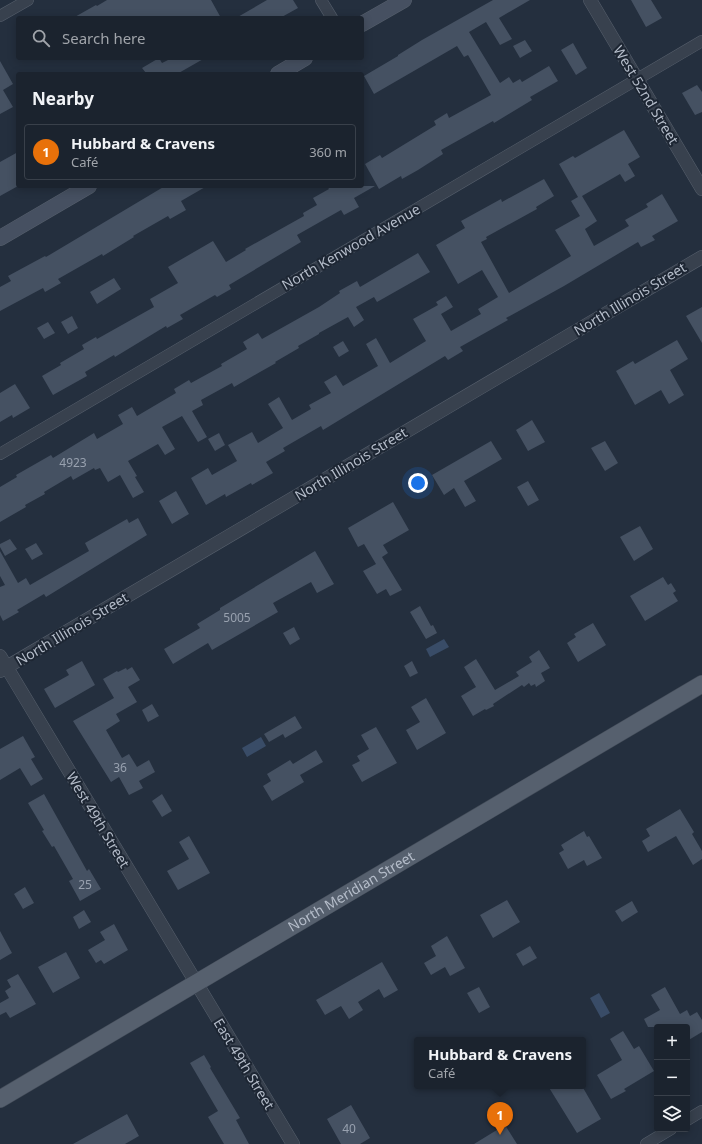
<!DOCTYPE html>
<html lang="en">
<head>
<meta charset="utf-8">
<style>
	:root { --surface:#1b232e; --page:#282f3a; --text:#f1f3f6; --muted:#a0a4aa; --line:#39404a; --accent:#8ab4f8 }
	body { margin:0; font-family:"Noto Sans",sans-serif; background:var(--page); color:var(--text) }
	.controls { position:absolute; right:12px; bottom:12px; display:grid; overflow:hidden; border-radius:4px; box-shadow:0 2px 10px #0003 }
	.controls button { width:36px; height:36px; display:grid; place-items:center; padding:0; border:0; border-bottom:1px solid var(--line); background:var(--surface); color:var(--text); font:20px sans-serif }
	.you { position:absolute; left:418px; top:483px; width:14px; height:14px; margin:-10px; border:3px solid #fff; border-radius:50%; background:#1a73e8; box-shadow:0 0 0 6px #1a73e833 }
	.badge { display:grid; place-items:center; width:26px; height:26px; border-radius:50%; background:var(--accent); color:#fff; font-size:13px; font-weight:700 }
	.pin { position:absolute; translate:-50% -33px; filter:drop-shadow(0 1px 2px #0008) }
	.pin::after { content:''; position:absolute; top:21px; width:14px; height:12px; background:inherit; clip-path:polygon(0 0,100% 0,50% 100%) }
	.popup { position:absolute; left:414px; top:1037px; width:172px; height:52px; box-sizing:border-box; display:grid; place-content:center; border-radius:4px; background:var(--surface); filter:drop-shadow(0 1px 3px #0005); font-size:13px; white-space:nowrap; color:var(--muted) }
	.popup b { font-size:15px; color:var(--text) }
	.popup::after { content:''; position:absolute; left:50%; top:100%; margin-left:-8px; border:8px solid transparent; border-top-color:var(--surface) }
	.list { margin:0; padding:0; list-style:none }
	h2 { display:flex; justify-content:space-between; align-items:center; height:52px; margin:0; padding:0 16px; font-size:17px }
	h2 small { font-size:13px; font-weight:400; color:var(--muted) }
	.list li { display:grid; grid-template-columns:26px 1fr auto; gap:12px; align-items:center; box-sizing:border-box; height:56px; margin:0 8px 8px; padding:0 8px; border:1px solid var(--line); border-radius:4px }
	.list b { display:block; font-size:15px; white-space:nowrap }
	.list p { margin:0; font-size:13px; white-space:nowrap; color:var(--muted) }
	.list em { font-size:13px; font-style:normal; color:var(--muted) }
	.icon { flex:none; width:22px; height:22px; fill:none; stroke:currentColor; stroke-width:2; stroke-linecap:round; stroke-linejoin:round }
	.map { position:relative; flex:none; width:702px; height:1144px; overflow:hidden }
	.search { position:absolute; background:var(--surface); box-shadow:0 2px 10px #0003; left:16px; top:16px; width:348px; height:44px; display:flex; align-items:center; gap:10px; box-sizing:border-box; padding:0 14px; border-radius:4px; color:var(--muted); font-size:15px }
	.panel { position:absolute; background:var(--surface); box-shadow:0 2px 10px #0003; left:16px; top:72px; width:348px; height:116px; border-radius:4px }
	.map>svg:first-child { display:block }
	.water { fill:#394c67 }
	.building { fill:#455162 }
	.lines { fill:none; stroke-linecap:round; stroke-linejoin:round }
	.minor-casing { stroke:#565f6c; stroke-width:12 }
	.tertiary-casing { stroke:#565f6c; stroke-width:14 }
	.secondary-casing { stroke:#565f6c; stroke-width:16 }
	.primary-casing { stroke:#414a57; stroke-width:18 }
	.minor { stroke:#38414e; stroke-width:11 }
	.tertiary { stroke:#38414e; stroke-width:13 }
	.secondary { stroke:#465061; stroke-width:15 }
	.primary { stroke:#56606e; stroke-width:17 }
	.labels { text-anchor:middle; stroke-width:4; stroke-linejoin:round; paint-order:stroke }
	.number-label { font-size:12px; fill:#98a1af }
	.street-label { font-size:14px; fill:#b4bcc9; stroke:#1d2633 }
</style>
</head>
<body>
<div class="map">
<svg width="702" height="1144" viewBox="0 0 702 1144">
	<rect width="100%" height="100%" fill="#242f3e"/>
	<path class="water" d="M444,639L449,647L430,657L426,649Z
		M261,737L266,746L247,757L242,748Z
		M599,993L610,1013L601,1018L590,998Z"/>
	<path class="building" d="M107,0H211L221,18H73L96,5L97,6Z
		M267,0H293L298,8L280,18H236Z
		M493,0H530L499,18L512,39L500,45L486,22L469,32L500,83L509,77L513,83L520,79L522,82L549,66L558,81L530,97L532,100L494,123L493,121L441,150L443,154L418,170L402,179L401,176L379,189L365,164L380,155L382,158L436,125L434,121L447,113L449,118L491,95L468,55L464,57L457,46L374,94L364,76L398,56V55L422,40Z
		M631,0H651L662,18L646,27Z
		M525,40L532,51L520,58L513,46Z
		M573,43L587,68L576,75L561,50Z
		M159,58L162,63L172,58H205L177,74H144L146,73L142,68Z
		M0,61L13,84L3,90L13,107L0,114Z
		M697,85L702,92V112L695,115L682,93Z
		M624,130L640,157L628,164L635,176L625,182L620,174L582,196L597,221L585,229L594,246L629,226L625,220L648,207L646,204L662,194L678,221L652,236L655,240L641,247L638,242L564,286L506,318L508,320L460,347L463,351L448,360L445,356L323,430L321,426L283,448L285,451L266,462L273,473L252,485L251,483L226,497L225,494L206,505L191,478L208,468L212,475L237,461L228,445L252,432L258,443L283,428L268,404L279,397L292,420L311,409L309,405L331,393L324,382L336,375L343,386L378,366L366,344L376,338L390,363L426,341L413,319L438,305L436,302L446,296L453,307L441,314L451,331L481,314L478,309L498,297L482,270L458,284L436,245L465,228L461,221L501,199L502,202L544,179L554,196L536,207L537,209L486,237L487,239L481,242L509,293L571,256L555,230L580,216L571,201L578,197L559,164L573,156L575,158Z
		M18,152V186L0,196V162Z
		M165,186H207L181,201L186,210L170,219L168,216L133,236L134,237L103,256L102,254L58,279L61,283L45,292L43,288L0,311V287L11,281L8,276L45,256L46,257Z
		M327,186H375L354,198L359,207L344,215L341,210L297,235L301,242L229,285L231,289L217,297L215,295L180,315L183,319L167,328L166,326L115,357L114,355L85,372L87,376L53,395L42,376L61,365L60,363L84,349L82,345L96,337L97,339L154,307L150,299L178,283L168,267L213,241L226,262L246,250L245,249L304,216L303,213L317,205L313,198L329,189Z
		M418,253L430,272L377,302L374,297L356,307L364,320L354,327L348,317L319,333V334L298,346L299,348L275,362L276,363L260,372L234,387L232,383L201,400L203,405L192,411L207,437L198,442L182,416L162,427L175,449L165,455L158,444L128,461L137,476L135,477L144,492L133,498L120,475L108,482L100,468L95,470L94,468L73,480L71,476L44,492L45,494L25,505L26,507L0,522V487L17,477L16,475L51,455L53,458L94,433L97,439L123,424L118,415L132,407L137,416L176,393L174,389L189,380L191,383L222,366L221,364L247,349L243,342L258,333L262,339L319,307L340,293L339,291L357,281L360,287Z
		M114,278L121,289L97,304L90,292Z
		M702,307V343L686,316Z
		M72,316L78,328L68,334L61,322Z
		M48,322L55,333L44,339L37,328Z
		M677,340L688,359L670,370L684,395L669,404L661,390L635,405L616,371L633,361L635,364Z
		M343,341L349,351L339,357L333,347Z
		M15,384L30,408L13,418L12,415L0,422V393Z
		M532,420L545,442L528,451L516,430Z
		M219,433L225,445L215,451L208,439Z
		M491,441L502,459L464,481L476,501L465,507L454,488L444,495L432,475Z
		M605,441L618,463L605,471L591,448Z
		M528,481L539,500L528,506L517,487Z
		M176,491L189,514L172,524L159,501Z
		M393,502L409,530L383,545L388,553L382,557L402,590L390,596L386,589L377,594L363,571L376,564L364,544L358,547L348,528Z
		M138,518L147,535L46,597L44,594L17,610L19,612L3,621L0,615V587L5,585L0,576V551L18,583L26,578L30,585L89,551L85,543L127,519L129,523Z
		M640,526L653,549L634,561L620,537Z
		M10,539L17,549L5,556L0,547V544Z
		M36,543L43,554L32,560L25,549Z
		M315,551L334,584L317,593L311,582L273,603L278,612L212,650L208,643L173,664L164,649L200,628L197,624L220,610V608Z
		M663,577L668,585L671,583L676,591L673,593L678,601L645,621L630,596Z
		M420,606L431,626L433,625L437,633L426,639L410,612Z
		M593,623L606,645L578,662L567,643L576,637L574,634Z
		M294,627L300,639L290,645L283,633Z
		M539,650L550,668L541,673L545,681L536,687L535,684L531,686L529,683L524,687L522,685L493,704L494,706L486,710L485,709L473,716L461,696L476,687L464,667L476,659L495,690L519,676L516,672L532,662L529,657Z
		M82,661L95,685L55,708L44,689L69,675L66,670Z
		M412,661L418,673L410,677L404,666Z
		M132,667L140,680L128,687L137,702L116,714L120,721L106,730L122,758L129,754L137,767L149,760L155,772L139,781L143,788L129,795L119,777L111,782L73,721L114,698L103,679L117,671L118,672L126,668L127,670Z
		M426,698L446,733L417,750L406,730L420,722L411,707Z
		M152,704L159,716L148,722L142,710Z
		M295,716L302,728L285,738L283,734L269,742L264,734Z
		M376,727L397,763L362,782L352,765L360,761L357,756L369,749L361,735Z
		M23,736L35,757L31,759L43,779L31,786L20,768L0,780V749Z
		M316,750L323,762L300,775L304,782L272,801L263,786L271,781L267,774L290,760L293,764Z
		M44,794L87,871L89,869L101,889L80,901L69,881L73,879L54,846L52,847L42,831L44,830L28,803Z
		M162,794L172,811L162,817L152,801Z
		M680,809L694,832L692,834L702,851V859L693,865L676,836L648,852L642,841L650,836L646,829Z
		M584,831L587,837L589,836L602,858L587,866L584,860L568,869L559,853L564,850L561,845Z
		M189,836L210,873L178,890L167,871L189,859L179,842Z
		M25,887L34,903L23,909L14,894Z
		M507,900L520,922L493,938L480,915Z
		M632,901L638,912L622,922L615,911Z
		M84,910L91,922L79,929L73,917Z
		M114,924L128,950L104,964L101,960L96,963L88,950L105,940L100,932Z
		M0,931L12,953L0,960Z
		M447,936L465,968L450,976L445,967L431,975L424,963L436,956L431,946Z
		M530,946L537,958L523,966L516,954Z
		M66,952L80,978L53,993L38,967Z
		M382,962L398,990L384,998L379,989L358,1002L363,1010L349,1019L341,1006L325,1015L316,1000Z
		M18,974L36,1004L10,1018L6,1012L0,1015V1003L9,998L5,991L11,987L7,980Z
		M479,987L490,1007L479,1013L467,993Z
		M665,987L680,1014L687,1010L690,1016L697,1012L702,1020V1032L687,1041V1027H648L644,1019L660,1010L651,995Z
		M623,1031L634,1049L639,1046L654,1071L624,1089L626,1091L611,1099L597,1075L622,1060L610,1039Z
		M204,1055L211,1067L210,1068L240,1118L236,1120L249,1144H224L208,1117L218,1111L190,1063Z
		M548,1086H582L601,1119L577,1133Z
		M351,1105L370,1138L360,1144H341L327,1119Z
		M127,1114L139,1136L125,1144H73Z
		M505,1125L517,1144H474Z"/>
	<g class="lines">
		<defs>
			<path id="minor" d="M321,0L332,18
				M0,16L28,0
				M0,454L702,41
				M687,1120L702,1111
				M646,1144L671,1129"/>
			<path id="tertiary" d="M590,0L702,189
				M0,656L293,1144
				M0,671L702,257"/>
			<path id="secondary" d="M362,24L404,0
				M278,74L305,58
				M0,238L89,186"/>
			<g id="primary">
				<path id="s1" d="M0,1099L702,684"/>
			</g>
		</defs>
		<use href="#minor" class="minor-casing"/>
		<use href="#tertiary" class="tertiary-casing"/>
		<use href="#secondary" class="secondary-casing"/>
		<use href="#primary" class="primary-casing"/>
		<use href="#minor" class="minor"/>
		<use href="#tertiary" class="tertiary"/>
		<use href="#secondary" class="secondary"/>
		<use href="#primary" class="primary"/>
	</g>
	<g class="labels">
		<g class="number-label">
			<text x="73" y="467">4923</text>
			<text x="237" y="622">5005</text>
			<text x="120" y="772">36</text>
			<text x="85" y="889">25</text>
			<text x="349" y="1133">40</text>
		</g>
		<g class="street-label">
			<text transform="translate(646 95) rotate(59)" y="5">West 52nd Street</text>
			<text transform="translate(351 247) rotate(-30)" y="5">North Kenwood Avenue</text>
			<text transform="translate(630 299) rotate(-31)" y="5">North Illinois Street</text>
			<text transform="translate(351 464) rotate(-31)" y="5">North Illinois Street</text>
			<text transform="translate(72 629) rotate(-31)" y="5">North Illinois Street</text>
			<text transform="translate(98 820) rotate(59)" y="5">West 49th Street</text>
			<text dy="5" stroke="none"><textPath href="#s1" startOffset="408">North Meridian Street</textPath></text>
			<text transform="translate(244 1064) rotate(59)" y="5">East 49th Street</text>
		</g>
	</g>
</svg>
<div class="controls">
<button>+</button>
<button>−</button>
<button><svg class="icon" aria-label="layers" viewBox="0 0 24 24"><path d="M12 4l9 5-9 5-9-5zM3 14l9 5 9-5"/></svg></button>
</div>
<div class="you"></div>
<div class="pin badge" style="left:500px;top:1135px;background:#e8710a">1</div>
<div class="popup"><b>Hubbard &amp; Cravens</b>Café</div>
<div class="search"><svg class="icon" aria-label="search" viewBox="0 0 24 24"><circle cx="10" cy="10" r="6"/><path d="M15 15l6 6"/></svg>Search here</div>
<section class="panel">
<h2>Nearby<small></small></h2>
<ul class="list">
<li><span class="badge" style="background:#e8710a">1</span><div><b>Hubbard &amp; Cravens</b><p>Café</p></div><em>360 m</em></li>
</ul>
</section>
</div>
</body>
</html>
